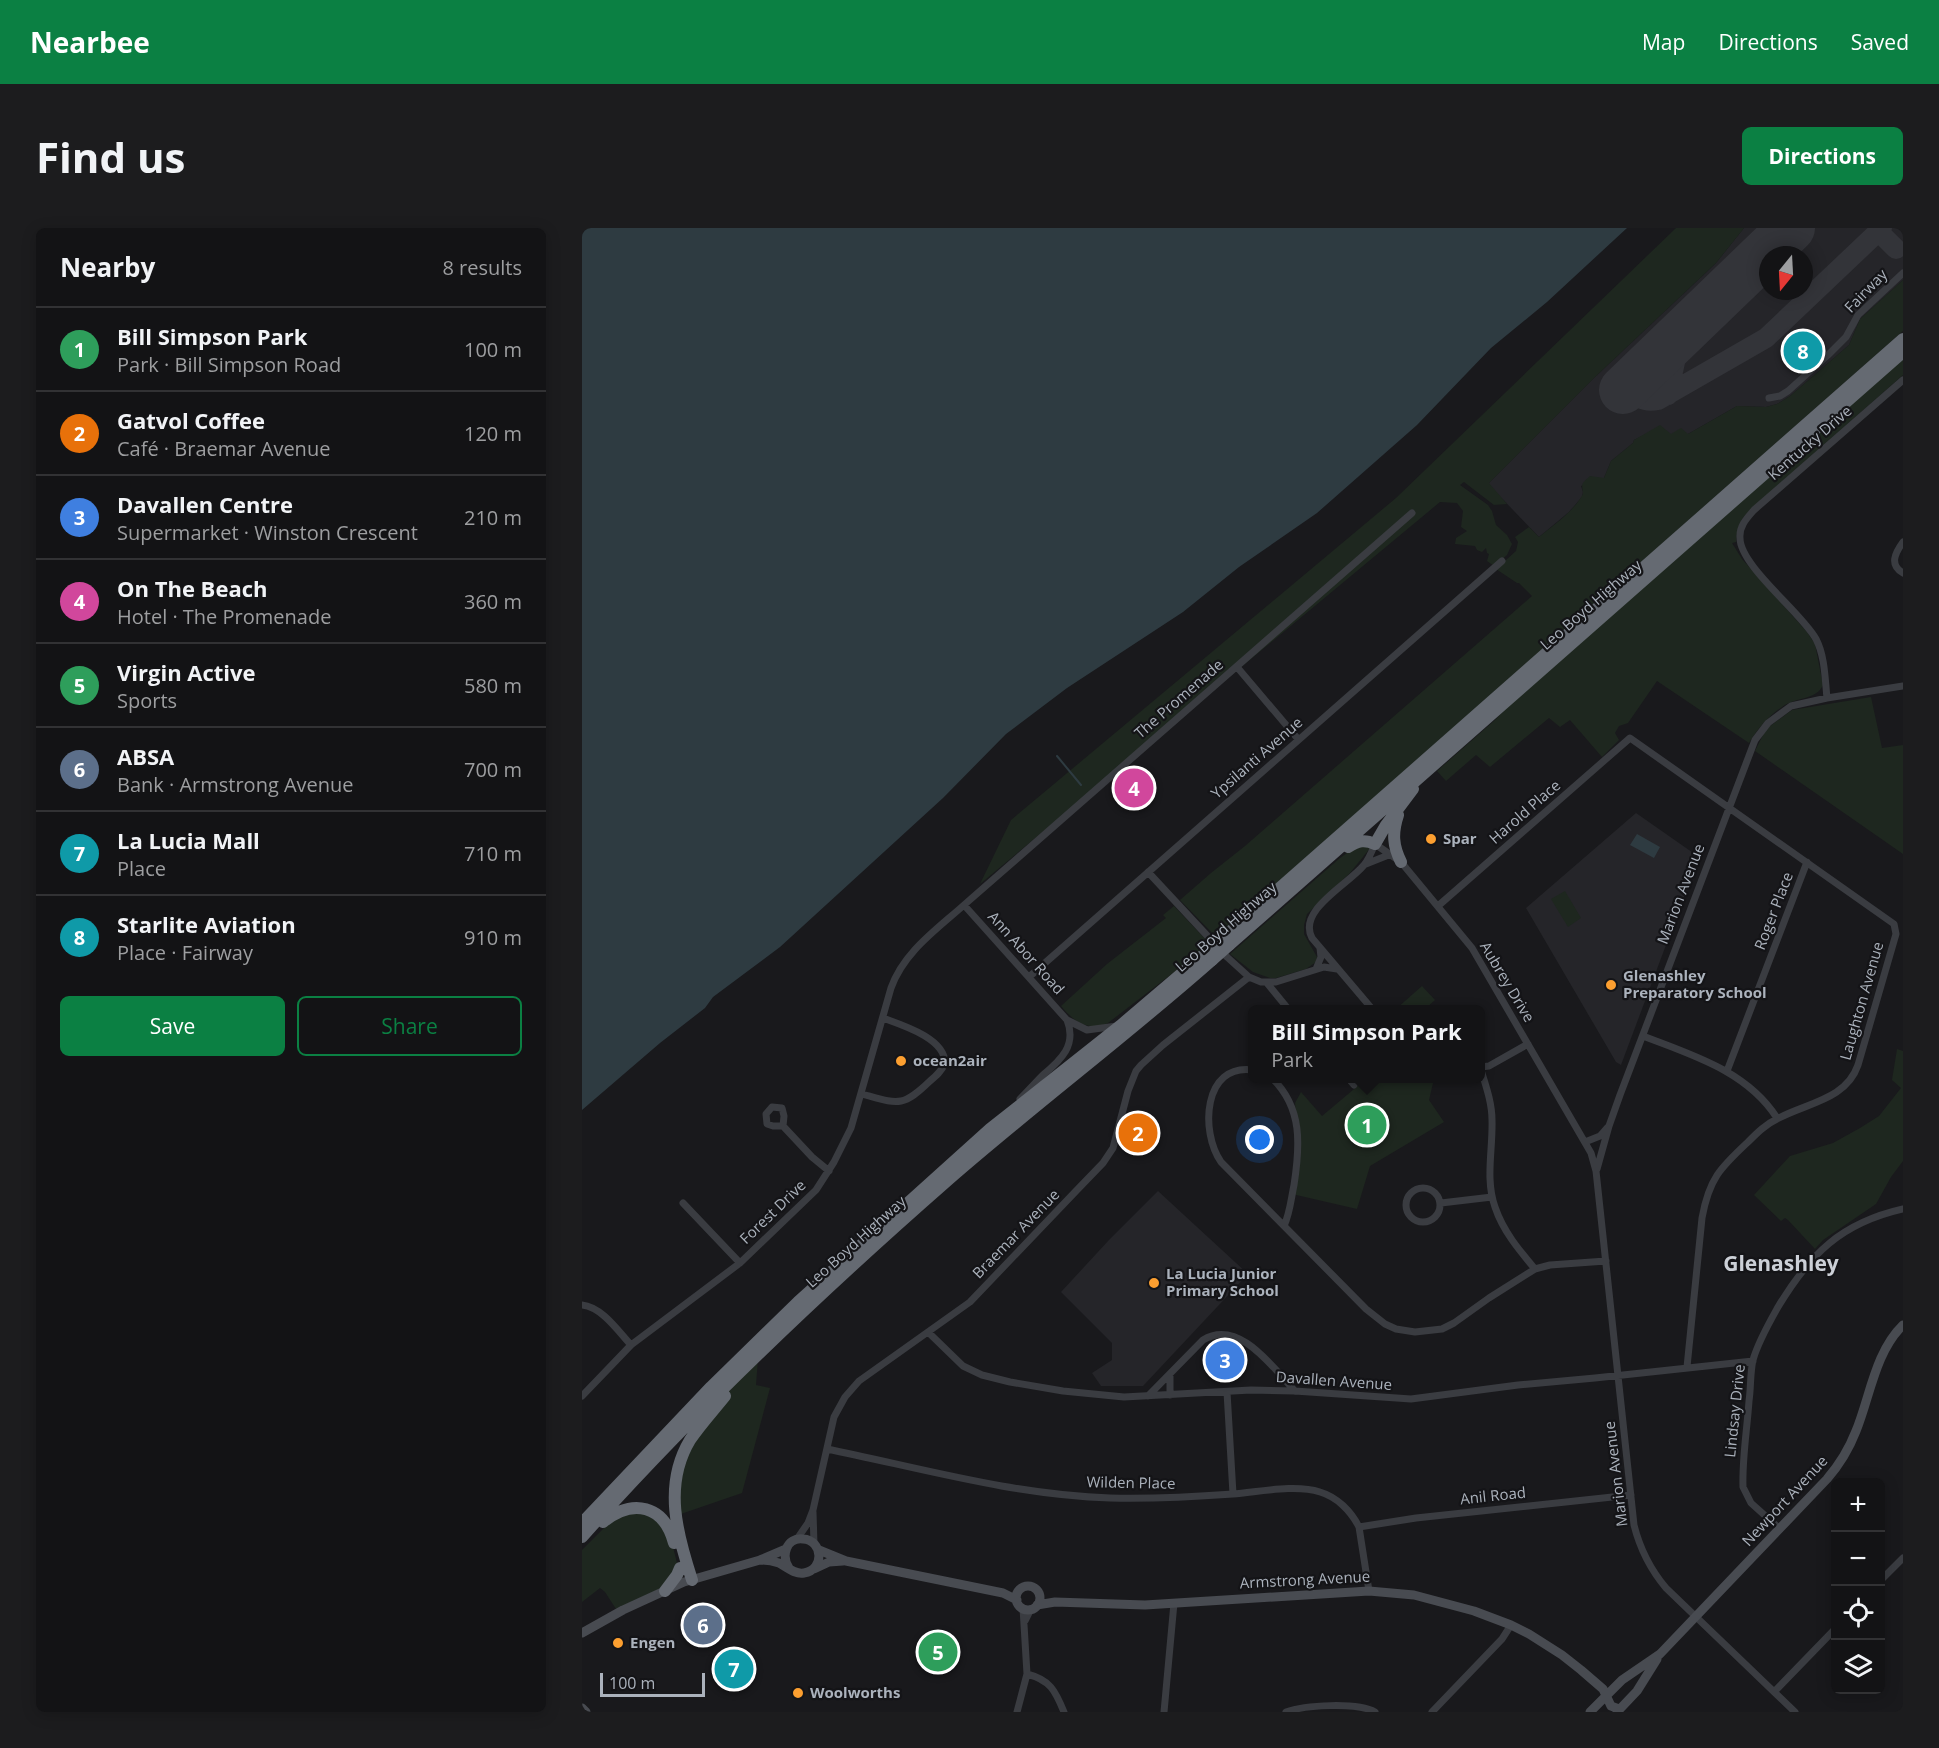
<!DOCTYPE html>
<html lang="en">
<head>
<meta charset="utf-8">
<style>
	:root { --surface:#131315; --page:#1c1c1e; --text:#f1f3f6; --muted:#9d9ea0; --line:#323234; --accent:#0b8043 }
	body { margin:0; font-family:"Open Sans",sans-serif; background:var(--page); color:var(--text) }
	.controls { position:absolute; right:18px; bottom:18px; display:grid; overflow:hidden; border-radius:9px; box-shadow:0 3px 15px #0003 }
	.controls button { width:54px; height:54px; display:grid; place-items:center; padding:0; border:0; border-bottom:2px solid var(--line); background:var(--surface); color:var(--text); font:30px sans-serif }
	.compass { position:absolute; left:1177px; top:18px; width:54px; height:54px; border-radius:50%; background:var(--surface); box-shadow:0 3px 15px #0003; rotate:198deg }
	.scale { position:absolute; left:18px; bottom:15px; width:105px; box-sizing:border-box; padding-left:6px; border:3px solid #abb2bc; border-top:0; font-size:16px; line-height:21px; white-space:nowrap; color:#abb2bc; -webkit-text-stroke:4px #141417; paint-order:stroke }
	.you { position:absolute; left:678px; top:912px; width:21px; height:21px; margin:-15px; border:4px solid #fff; border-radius:50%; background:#1a73e8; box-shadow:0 0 0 9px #1a73e833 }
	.badge { display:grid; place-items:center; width:39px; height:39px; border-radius:50%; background:var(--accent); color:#fff; font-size:20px; font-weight:700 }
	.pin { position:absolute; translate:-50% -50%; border:3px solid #fff; box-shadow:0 2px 6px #0006 }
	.popup { position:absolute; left:666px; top:777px; width:237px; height:78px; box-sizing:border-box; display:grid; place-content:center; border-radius:9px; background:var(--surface); filter:drop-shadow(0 2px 4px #0005); font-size:20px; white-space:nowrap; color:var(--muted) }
	.popup b { font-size:22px; color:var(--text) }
	.popup::after { content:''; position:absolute; left:50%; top:100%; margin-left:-12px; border:12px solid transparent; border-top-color:var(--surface) }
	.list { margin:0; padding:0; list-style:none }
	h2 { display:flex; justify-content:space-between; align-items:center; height:78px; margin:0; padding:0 24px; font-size:26px }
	h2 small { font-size:20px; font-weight:400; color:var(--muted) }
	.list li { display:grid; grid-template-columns:39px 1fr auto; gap:18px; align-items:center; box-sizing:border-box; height:84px; padding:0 24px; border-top:2px solid var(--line) }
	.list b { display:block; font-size:22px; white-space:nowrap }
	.list p { margin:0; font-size:20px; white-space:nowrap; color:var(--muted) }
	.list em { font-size:20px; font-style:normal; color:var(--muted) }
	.actions { display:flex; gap:12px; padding:18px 24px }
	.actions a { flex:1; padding:14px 0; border:2px solid var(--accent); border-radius:9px; text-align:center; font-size:21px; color:var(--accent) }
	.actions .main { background:var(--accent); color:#fff }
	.icon { flex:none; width:33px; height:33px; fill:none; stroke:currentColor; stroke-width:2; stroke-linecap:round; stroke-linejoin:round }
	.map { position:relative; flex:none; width:1321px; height:1484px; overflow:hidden; border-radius:9px }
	header { display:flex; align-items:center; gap:36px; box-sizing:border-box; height:84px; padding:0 30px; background:var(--accent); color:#fff }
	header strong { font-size:28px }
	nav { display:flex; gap:33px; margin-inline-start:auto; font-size:21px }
	.intro { display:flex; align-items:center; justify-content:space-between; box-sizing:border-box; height:144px; padding:0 36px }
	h1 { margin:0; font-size:42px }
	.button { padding:15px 27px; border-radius:9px; background:var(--accent); color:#fff; font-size:21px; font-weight:700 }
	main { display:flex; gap:36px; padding:0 36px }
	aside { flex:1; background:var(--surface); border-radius:9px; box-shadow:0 3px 15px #0003 }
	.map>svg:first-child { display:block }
	.built { fill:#252529; fill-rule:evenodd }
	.green { fill:#1e271f }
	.water { fill:#2e3b41 }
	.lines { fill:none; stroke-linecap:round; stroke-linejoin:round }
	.stream { stroke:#2e3b41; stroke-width:2 }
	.taxiway { stroke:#333439; stroke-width:20 }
	.runway { stroke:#333439; stroke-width:48 }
	.street { stroke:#3a3c41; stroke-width:7 }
	.secondary { stroke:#484b51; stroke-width:9 }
	.highway { stroke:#656a72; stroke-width:12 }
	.highway-bridge { stroke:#656a72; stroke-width:12 }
	.poi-dot { fill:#fc9f30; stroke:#141417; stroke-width:2 }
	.labels { text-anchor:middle; stroke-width:4.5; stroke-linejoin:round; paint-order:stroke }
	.street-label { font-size:15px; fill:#abb2bc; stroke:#141417 }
	.poi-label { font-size:15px; font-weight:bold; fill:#abb2bc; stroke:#141417; text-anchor:start }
	.district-label { font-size:21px; font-weight:bold; fill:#ccd0d7; stroke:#141417 }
</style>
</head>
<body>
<header>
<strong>Nearbee</strong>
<nav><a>Map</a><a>Directions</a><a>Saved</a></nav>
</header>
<div class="intro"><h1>Find us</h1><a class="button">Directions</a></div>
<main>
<aside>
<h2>Nearby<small>8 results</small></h2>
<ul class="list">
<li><span class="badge" style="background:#2e9e5b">1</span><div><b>Bill Simpson Park</b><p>Park · Bill Simpson Road</p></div><em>100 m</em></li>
<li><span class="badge" style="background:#e8710a">2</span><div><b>Gatvol Coffee</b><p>Café · Braemar Avenue</p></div><em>120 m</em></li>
<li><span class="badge" style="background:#3f7fe0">3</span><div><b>Davallen Centre</b><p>Supermarket · Winston Crescent</p></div><em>210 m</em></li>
<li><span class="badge" style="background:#d1479c">4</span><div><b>On The Beach</b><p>Hotel · The Promenade</p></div><em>360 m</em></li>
<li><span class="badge" style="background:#2e9e5b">5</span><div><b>Virgin Active</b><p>Sports</p></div><em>580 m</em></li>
<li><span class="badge" style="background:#5c6f8a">6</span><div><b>ABSA</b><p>Bank · Armstrong Avenue</p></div><em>700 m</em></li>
<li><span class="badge" style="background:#0f9aa8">7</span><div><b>La Lucia Mall</b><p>Place</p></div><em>710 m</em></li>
<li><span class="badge" style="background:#0f9aa8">8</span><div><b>Starlite Aviation</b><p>Place · Fairway</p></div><em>910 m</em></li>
</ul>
<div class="actions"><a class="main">Save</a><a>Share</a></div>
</aside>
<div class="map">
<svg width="1321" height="1484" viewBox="0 0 1321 1484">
	<rect width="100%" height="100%" fill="#19191c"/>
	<path class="built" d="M1162,0H1321V52L1278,91L1267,117L1208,168L1195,176L1184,179L1155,178L1106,206L1062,207L1052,212L1051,215L1029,233L1022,250L999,258L1001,264L1000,269L987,284L957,309L906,256L1013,149L1134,35ZM1186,27H1222V63H1186Z
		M1054,585L1117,629L1039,837L1034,834L944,680Z
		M576,963L666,1046L561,1158H519L510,1145L530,1132V1115L479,1064L527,1012Z"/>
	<path class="green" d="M1094,0H1162L1134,35L1013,149L907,255L925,276L912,277L882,254L878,257L906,277L910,283L914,297L925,307L930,316L925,327L912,338L905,333L907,326L905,325L904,320L900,324L895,322L893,318L873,316L874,310L885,303L879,299L881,283L875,275L858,274L398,656L429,592L814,270Z
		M1321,52V103L634,709L598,672L629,645L663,618L950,368L937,355H935L914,341L934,323L936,314L933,309L947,299L957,309C973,296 991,284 1001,266C1000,255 998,257 1008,248L1022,250L1029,233L1051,215L1052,212L1078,197L1089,206L1099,200L1106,206L1155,178L1184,179L1195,176L1208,168L1267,117L1278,91Z
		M1321,130V147L1165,285C1157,294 1155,301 1154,314L1150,315L1160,331L1225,404L1233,416L1241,457C1235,472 1213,469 1200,479C1185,489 1176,501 1167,515L1075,453L1046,495L1037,498L1033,505L1037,512L1020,529L988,492L978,499L967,490L908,539L894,527L864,553L855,543L913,492L948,455Z
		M1289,469L1300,520L1321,517V626L1173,523L1184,501L1210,482Z
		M775,618L789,619L768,645L725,686L722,697V706L735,729L734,734L724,741L694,750H688L671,744L648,726L758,630Z
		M983,663L999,690L986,699L969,671Z
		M592,678L627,715L600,738L526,795C506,804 491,793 479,778L525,736L584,690L581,687Z
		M840,758L853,772L843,781H814Z
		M1315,821L1321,823V933L1309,949L1294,976L1241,1012L1233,1021L1206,992L1203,990L1199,993L1172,967L1208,928L1251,915L1278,900L1297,888L1319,860L1310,852Z
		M784,851H852L847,872L862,894L788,938L775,981L710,966L715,901L713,875L719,864L740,888Z
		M176,1131L174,1157L188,1160L160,1265L93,1288L97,1233L121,1191Z
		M66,1283L88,1307L99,1351L34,1381L23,1364L18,1360L0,1374V1322L36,1286Z"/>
	<path class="water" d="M0,0H1045L965,74L909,120L835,197L735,285L657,339L601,384L485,460L424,506L361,570L198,719L131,769L123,780L78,815L0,882Z
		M1055,606L1078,619L1072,630L1048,617Z"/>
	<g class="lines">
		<path class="stream" d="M475,528L499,557"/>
		<path class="taxiway" d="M1296,3L1314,21
			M1045,159C1054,169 1061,175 1076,172L1184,110L1300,0
			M1086,167L1099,106"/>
		<path class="runway" d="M1041,162L1209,0"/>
		<path class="street" d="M1187,170L1198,168L1206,163L1246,127L1264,109L1276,87L1321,45
			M1321,314C1313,325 1307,337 1321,345
			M655,439L716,511
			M1245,470C1243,451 1243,428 1234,411C1220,385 1158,338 1158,310C1157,298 1165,290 1172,282L1321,152
			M784,636L809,626
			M566,644L645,729L667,749L679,754H694L742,739L755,741
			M382,677L485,792L505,802L535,798
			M856,678L1048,510L1312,696L1314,706L1276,837C1264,872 1224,875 1195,891C1184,896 1175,905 1166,914C1138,940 1127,951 1120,990L1105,1139
			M734,741L739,729L738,720
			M447,749L920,333
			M685,755L707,782
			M791,782L730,710C715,682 767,656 782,637C787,631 790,623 793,616L819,634L890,720L1009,925L1014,943L1052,1297C1058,1321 1068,1341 1084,1360L1213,1484
			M1061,808C1110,827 1165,843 1195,890
			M899,839L907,838L946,816
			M671,842C621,835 618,904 639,934L784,1081L803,1096L814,1101L833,1104L860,1101L872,1095L907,1070L953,1041L968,1037L1024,1033
			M899,842C904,858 910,875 910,892C911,921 903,951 913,979C921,1003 937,1022 953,1041
			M1145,843L1225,634
			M690,850C721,880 718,918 712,957C709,971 708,985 702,998
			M766,850L772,857
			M280,866C316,876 320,880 348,853C354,848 360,843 363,835C363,810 320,797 301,790
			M438,871C446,863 453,855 461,847C479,832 495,817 485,792
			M201,898L202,888L200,880L190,879L184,886L185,896L191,898H201L230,929L247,943
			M1003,914L1018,908L1025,900
			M1015,941L1027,898L1038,867L1173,512L1186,495L1209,478L1245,470L1321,458
			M824 977a17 17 0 1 1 34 0a17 17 0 1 1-34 0Z
			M101,975L158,1035
			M859,975L910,969
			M0,1077C20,1079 36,1103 49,1117
			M347,1105L381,1138L400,1147L428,1154L481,1163L542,1169L669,1162L713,1163L829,1171L936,1157L1013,1150L1171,1133
			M588,1146V1167
			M645,1164L651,1266
			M0,1168L49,1117L158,1035L234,962L252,934L269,900L309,760C322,724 354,702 382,677L830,285
			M566,1168L621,1112C657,1090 691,1140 713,1163
			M245,1221C338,1240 432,1267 528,1270C569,1271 610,1269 651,1266C677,1264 713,1256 738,1264C755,1269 769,1283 777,1299L787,1363
			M231,1284L232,1316
			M777,1299L834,1290L1049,1267
			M1198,1301L1169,1275L1161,1259C1160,1231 1165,1202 1167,1173C1169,1160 1168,1145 1171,1132C1176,1114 1187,1095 1196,1079C1228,1026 1259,995 1321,981
			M215,1311L226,1295L231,1282L252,1189L263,1169L277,1153L388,1074L494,963L521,935L531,920L546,863L554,843L559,837L581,817L667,749
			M1298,1353L1321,1330
			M441,1380L445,1446C468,1452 473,1462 482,1484
			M443,1393L449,1381
			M1192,1464L1254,1400
			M435,1484L445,1446
			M582,1484L592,1375
			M704,1484C722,1477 776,1474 793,1484
			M850,1484L920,1411L929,1397"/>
		<path class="secondary" d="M237,1322L264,1333L421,1365L435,1372
			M178,1332C185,1332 191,1333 197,1335C205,1339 213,1347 222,1345C243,1342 241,1312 221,1311C204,1309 199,1328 207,1340
			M232,1341L247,1334L261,1333
			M434 1370a12 12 0 1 1 24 0a12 12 0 1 1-24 0Z
			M455,1377L473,1374L563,1377L787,1363L832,1367L892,1383L929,1397L947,1406L980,1427L999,1442L1021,1461L1029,1478L1037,1481
			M0,1405L41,1382L102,1354L178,1332L204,1321
			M0,1480L4,1484
			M1008,1484L1040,1452L1078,1426L1245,1251C1258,1236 1267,1221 1274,1203C1288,1169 1293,1124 1321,1097
			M1035,1484L1055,1463L1075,1431"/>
		<path class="highway" d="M816,587C810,605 811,618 819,634
			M766,619C776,613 782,611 793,616L804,597L831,561
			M641,710L1321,111
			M647,717L1321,124
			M21,1294C51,1270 82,1277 92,1315
			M0,1295L129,1159L216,1074L408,901L538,798L626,723
			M0,1309C114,1181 237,1065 366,952C452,877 544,808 630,732
			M110,1352C95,1306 81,1257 108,1212C118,1197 131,1183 143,1168
			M83,1363L95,1347L98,1340"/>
		<path class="highway-bridge" d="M626,723L641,710
			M630,732L647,717"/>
	</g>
	<g class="poi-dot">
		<circle cx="849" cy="611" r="6"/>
		<circle cx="1029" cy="757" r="6"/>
		<circle cx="319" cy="833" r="6"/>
		<circle cx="572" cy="1055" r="6"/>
		<circle cx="36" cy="1415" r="6"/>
		<circle cx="216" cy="1465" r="6"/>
	</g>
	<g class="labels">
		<g class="street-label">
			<text transform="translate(1284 63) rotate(-46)" y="5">Fairway</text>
			<text transform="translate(1228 215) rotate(-41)" y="5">Kentucky Drive</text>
			<text transform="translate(1009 377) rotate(-41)" y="5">Leo Boyd Highway</text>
			<text transform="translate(597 471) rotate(-41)" y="5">The Promenade</text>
			<text transform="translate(675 530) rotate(-41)" y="5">Ypsilanti Avenue</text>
			<text transform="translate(943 584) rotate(-41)" y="5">Harold Place</text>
			<text transform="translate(1099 666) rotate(-69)" y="5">Marion Avenue</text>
			<text transform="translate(1192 683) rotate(-69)" y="5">Roger Place</text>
			<text transform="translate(644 699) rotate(-41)" y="5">Leo Boyd Highway</text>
			<text transform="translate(444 725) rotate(48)" y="5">Ann Abor Road</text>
			<text transform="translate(925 754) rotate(59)" y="5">Aubrey Drive</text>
			<text transform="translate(1280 773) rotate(-74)" y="5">Laughton Avenue</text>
			<text transform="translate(191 984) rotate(-44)" y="5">Forest Drive</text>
			<text transform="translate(434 1006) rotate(-46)" y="5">Braemar Avenue</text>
			<text transform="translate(274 1014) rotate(-42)" y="5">Leo Boyd Highway</text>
			<text transform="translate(752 1153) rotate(4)" y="5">Davallen Avenue</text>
			<text transform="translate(1153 1183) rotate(-84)" y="5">Lindsay Drive</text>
			<text transform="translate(1034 1246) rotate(-97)" y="5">Marion Avenue</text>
			<text transform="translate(549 1255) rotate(1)" y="5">Wilden Place</text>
			<text transform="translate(911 1268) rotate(-6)" y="5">Anil Road</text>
			<text transform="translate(1203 1273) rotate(-47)" y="5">Newport Avenue</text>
			<text transform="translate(723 1352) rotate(-3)" y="5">Armstrong Avenue</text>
		</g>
		<g class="poi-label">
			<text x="861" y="616">Spar</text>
			<text x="1041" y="753">Glenashley<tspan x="1041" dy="17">Preparatory School</tspan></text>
			<text x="331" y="838">ocean2air</text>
			<text x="584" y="1051">La Lucia Junior<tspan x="584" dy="17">Primary School</tspan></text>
			<text x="48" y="1420">Engen</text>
			<text x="228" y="1470">Woolworths</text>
		</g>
		<g class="district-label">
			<text x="1199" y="1043">Glenashley</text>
		</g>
	</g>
</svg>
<div class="controls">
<button>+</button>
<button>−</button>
<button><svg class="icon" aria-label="locate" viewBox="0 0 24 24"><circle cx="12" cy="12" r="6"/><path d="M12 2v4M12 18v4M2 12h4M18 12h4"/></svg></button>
<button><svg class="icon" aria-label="layers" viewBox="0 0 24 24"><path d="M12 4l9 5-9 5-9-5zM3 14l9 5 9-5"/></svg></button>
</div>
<svg class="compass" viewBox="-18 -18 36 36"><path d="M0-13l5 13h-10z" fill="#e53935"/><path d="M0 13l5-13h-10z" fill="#9d9ea0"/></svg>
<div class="scale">100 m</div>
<div class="you"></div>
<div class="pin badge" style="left:785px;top:897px;background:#2e9e5b">1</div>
<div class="popup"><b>Bill Simpson Park</b>Park</div>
<div class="pin badge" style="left:556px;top:905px;background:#e8710a">2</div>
<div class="pin badge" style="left:643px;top:1132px;background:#3f7fe0">3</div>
<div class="pin badge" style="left:552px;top:560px;background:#d1479c">4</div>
<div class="pin badge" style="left:356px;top:1424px;background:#2e9e5b">5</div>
<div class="pin badge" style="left:121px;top:1397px;background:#5c6f8a">6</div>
<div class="pin badge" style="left:152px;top:1441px;background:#0f9aa8">7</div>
<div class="pin badge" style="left:1221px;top:123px;background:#0f9aa8">8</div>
</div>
</main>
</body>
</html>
